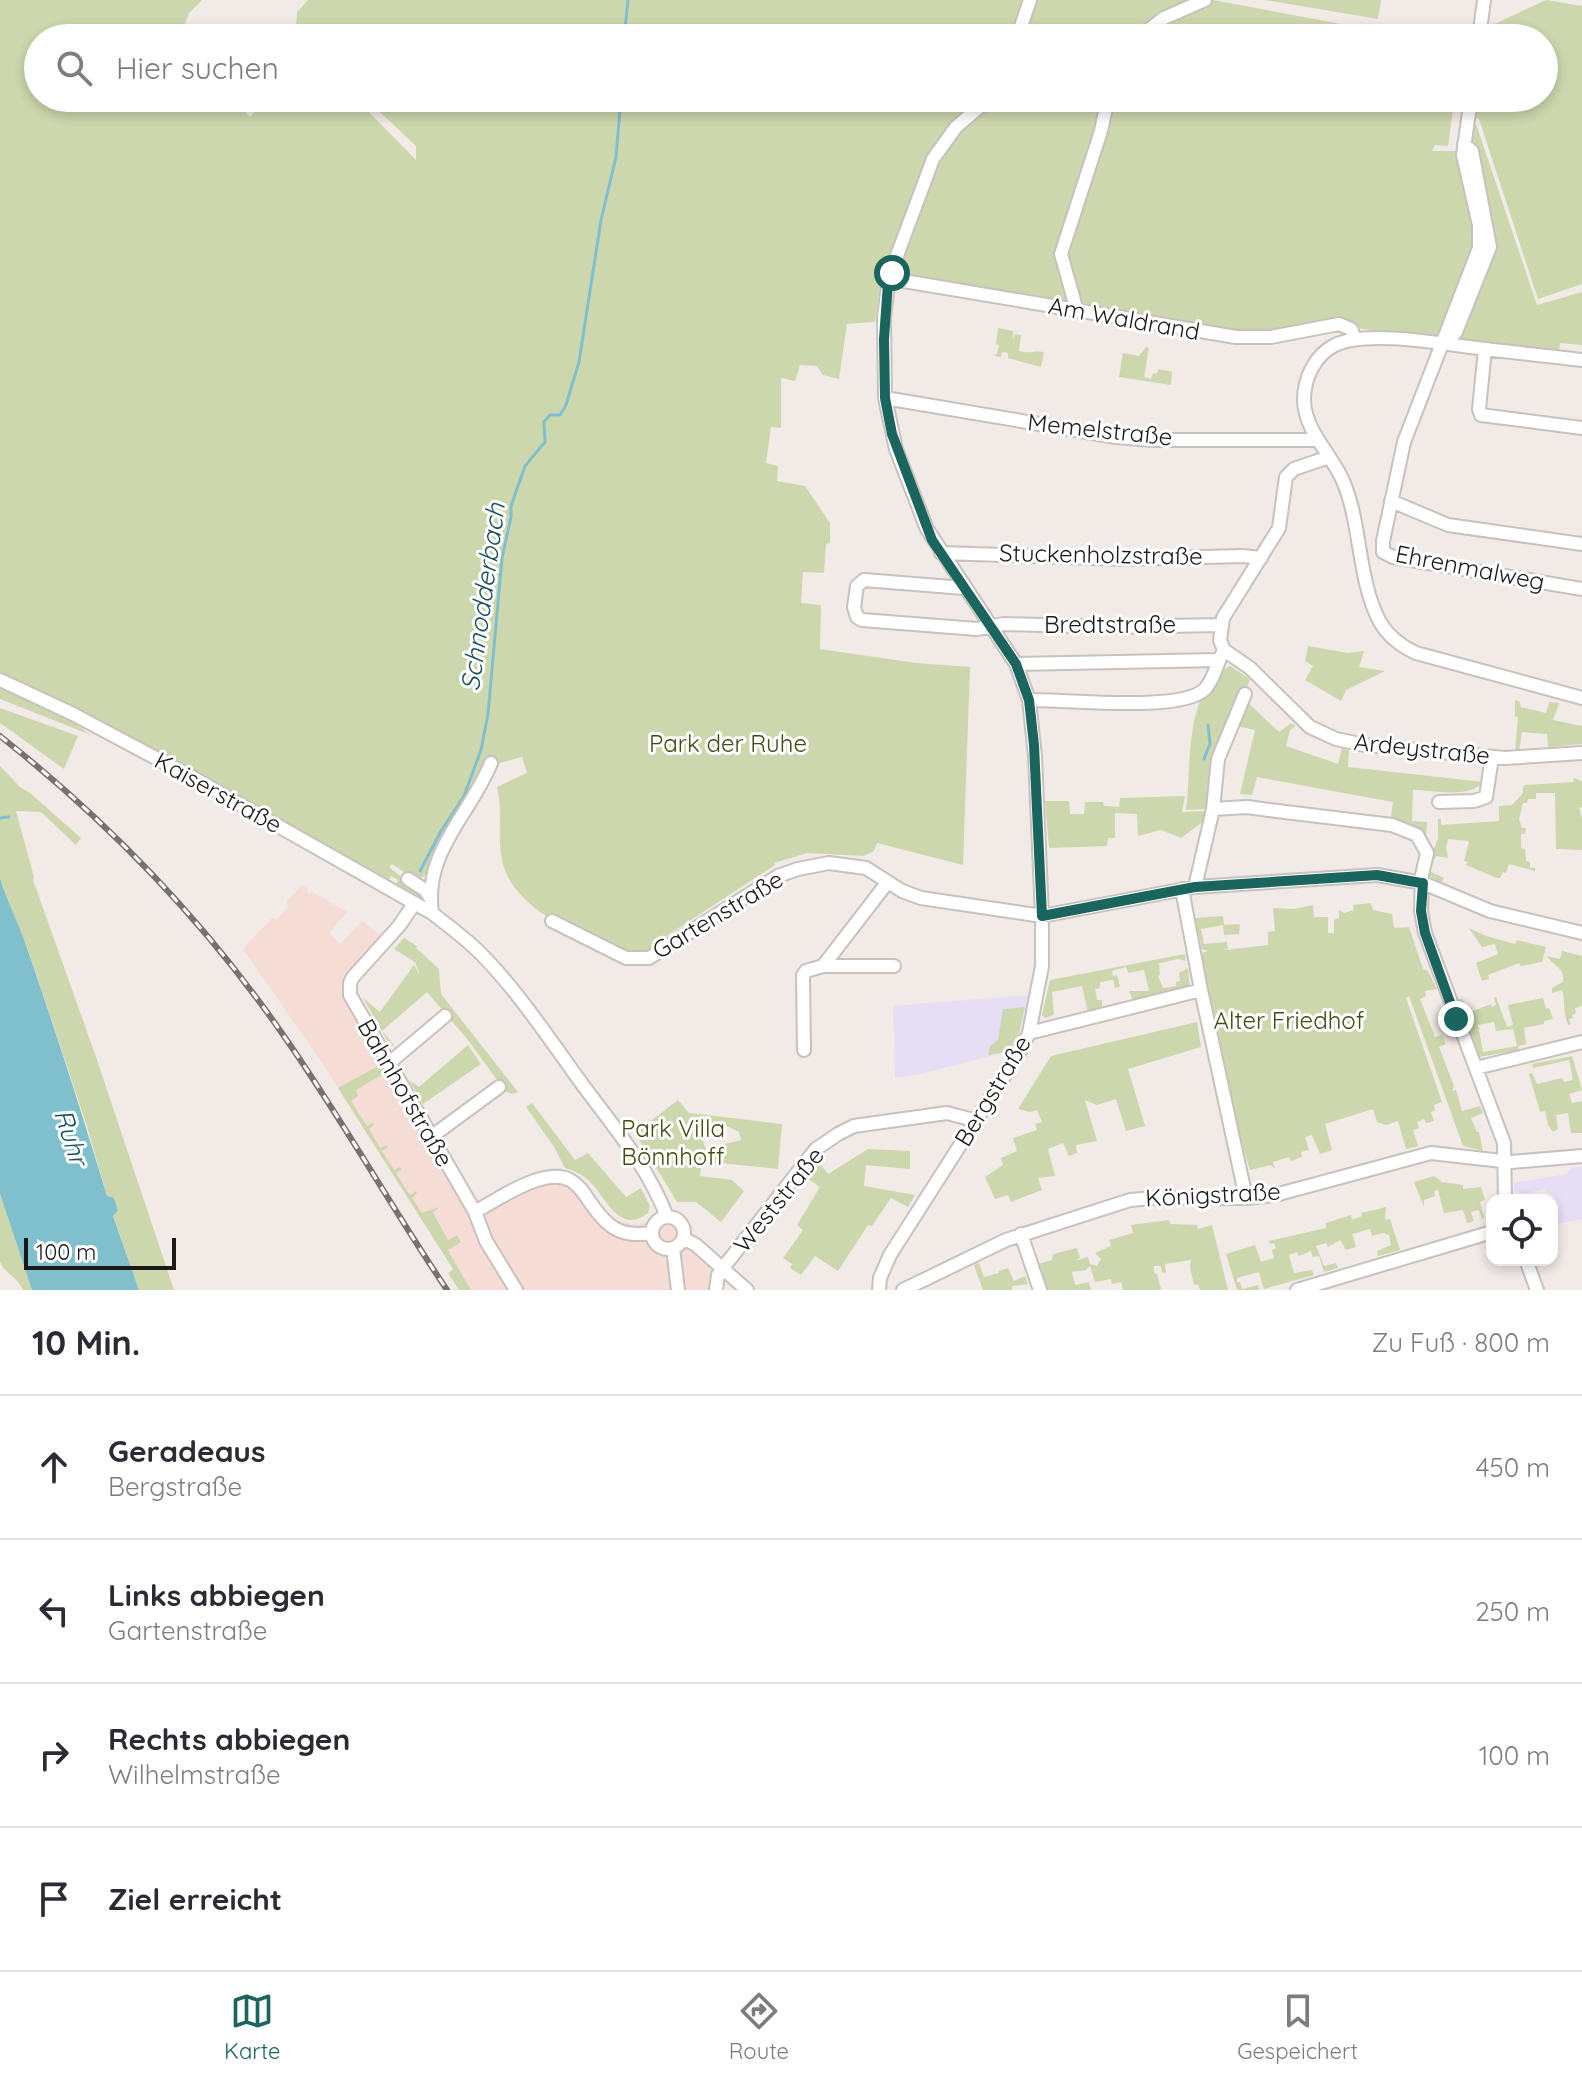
<!DOCTYPE html>
<html lang="de">
<head>
<meta charset="utf-8">
<style>
	:root { --surface:#fff; --page:#f7f7f7; --text:#2b2b33; --muted:#7c7c81; --line:#e1e1e2; --accent:#1a665e }
	body { margin:0; font-family:Quicksand,sans-serif; background:var(--page); color:var(--text) }
	.controls { position:absolute; right:24px; bottom:24px; display:grid; overflow:hidden; border-radius:16px; box-shadow:0 4px 12px #0003 }
	.controls button { width:72px; height:72px; display:grid; place-items:center; padding:0; border:0; border-bottom:2px solid var(--line); background:var(--surface); color:var(--text); font:40px sans-serif }
	.scale { position:absolute; left:24px; bottom:20px; width:152px; box-sizing:border-box; padding-left:8px; border:4px solid #1c1918; border-top:0; font-size:22px; line-height:28px; white-space:nowrap; color:#1c1918; -webkit-text-stroke:6px #fff; paint-order:stroke }
	.stop { position:absolute; width:24px; height:24px; margin:-18px; border:6px solid #1a665e; border-radius:50%; background:#fff }
	.stop.end { background:#1a665e; border-color:#fff; box-shadow:0 2px 8px #0008 }
	.list { margin:0; padding:0; list-style:none }
	h2 { display:flex; justify-content:space-between; align-items:center; height:104px; margin:0; padding:0 32px; font-size:34px }
	h2 small { font-size:26px; font-weight:400; color:var(--muted) }
	.list li { display:grid; grid-template-columns:52px 1fr auto; gap:24px; align-items:center; box-sizing:border-box; height:144px; padding:0 32px; border-top:2px solid var(--line) }
	.list b { display:block; font-size:30px; white-space:nowrap }
	.list p { margin:0; font-size:26px; white-space:nowrap; color:var(--muted) }
	.list em { font-size:26px; font-style:normal; color:var(--muted) }
	.icon { flex:none; width:44px; height:44px; fill:none; stroke:currentColor; stroke-width:2; stroke-linecap:round; stroke-linejoin:round }
	.map { position:relative; flex:none; width:1582px; height:1290px; overflow:hidden }
	.search { position:absolute; background:var(--surface); box-shadow:0 4px 12px #0003; left:24px; right:24px; top:24px; height:88px; display:flex; align-items:center; gap:20px; box-sizing:border-box; padding:0 28px; border-radius:44px; color:var(--muted); font-size:30px }
	.sheet { height:680px; background:var(--surface) }
	nav { display:flex; justify-content:space-around; align-items:center; box-sizing:border-box; height:112px; border-top:2px solid var(--line); background:var(--surface); font-size:22px; color:var(--muted) }
	nav a { display:grid; justify-items:center; gap:4px }
	nav .on { color:var(--accent) }
	.map>svg:first-child { display:block }
	.commercial { fill:#f5dcd5 }
	.education { fill:#e5def4 }
	.green { fill:#cdd7ad; fill-rule:evenodd }
	.water { fill:#80c0cd }
	.lines { fill:none; stroke-linecap:round; stroke-linejoin:round }
	.stream { stroke:#80c0cd; stroke-width:3 }
	.street-casing { stroke:#c8c1bd; stroke-width:16 }
	.street { stroke:#fff; stroke-width:12 }
	.rail-casing { stroke:#777270; stroke-width:6 }
	.rail { stroke:#fff; stroke-width:3; stroke-dasharray:9; stroke-linecap:butt }
	.route { stroke:#1a665e; stroke-width:10 }
	.labels { text-anchor:middle; stroke-width:6; stroke-linejoin:round; paint-order:stroke }
	.street-label { font-size:24px; fill:#1c1918; stroke:#fff }
	.park-label { font-size:24px; fill:#434c14; stroke:#fff }
	.water-label { font-size:26px; font-style:italic; fill:#19515b; stroke:#fff }
</style>
</head>
<body>
<div class="map">
<svg width="1582" height="1290" viewBox="0 0 1582 1290">
	<rect width="100%" height="100%" fill="#f2eae6"/>
	<path class="commercial" d="M302,885L308,889L307,892L311,894L312,892L347,912L329,933L340,944L362,921L383,938L346,982L473,1215L527,1188L552,1182L565,1184L575,1189L604,1230L618,1220L631,1224L650,1223L663,1208L667,1217L673,1218L682,1226L683,1238L723,1268L716,1290H471L448,1250L443,1253L323,1064L243,949L272,918L276,920L289,906L286,902Z"/>
	<path class="education" d="M1029,995L1019,1036L1010,1051L916,1075L895,1078L893,1006Z
		M1582,1166V1219L1552,1225V1200H1546L1556,1197L1543,1189L1524,1194L1525,1200H1517L1521,1199L1519,1192L1515,1191L1513,1183L1567,1174L1572,1168Z"/>
	<path class="green" d="M0,0H202L189,13L180,38H38V98H231L250,117L268,98H355L416,160V146L365,98H1447L1454,102L1448,146L1435,145L1432,151H1477L1473,141V124H1476L1537,305L1582,292V345L1560,343L1559,351L1362,329L1352,324L1270,334L1236,333L884,273L881,277L875,322L847,324L839,379L823,375L817,366L800,365L795,381L781,378V428L771,427L766,463L778,466L777,481L805,486L830,523V543L826,544L824,573L803,572L801,603L821,605L820,649L916,663L970,667L963,865L877,843L874,851L863,856L807,853L774,863L775,865L668,935L660,944L638,956C592,941 513,914 502,860C497,836 503,811 497,787L527,773L522,757L493,765L447,829L426,875L416,880L392,864L389,867L423,895V899L421,900L396,886L398,880L391,876L388,881L164,754L0,673Z
		M308,0H1213L1384,32L1383,38H302L293,30L296,26L297,12Z
		M1265,0H1381L1378,19Z
		M1546,0L1582,6V284L1538,299L1479,119L1475,117L1476,98H1544V38H1483L1486,28Z
		M998,328L1013,331V339L1015,334L1021,335L1019,351C1030,354 1035,350 1044,352L1041,367L1008,358V353L1002,352L1001,357L994,356L997,354L999,345L996,344Z
		M1146,347L1149,348L1144,377L1151,379L1153,373L1156,374L1159,369L1172,372L1171,385L1119,377L1123,353L1139,356Z
		M1308,646L1348,653L1364,651L1359,667L1385,671L1346,690L1341,701L1305,680L1313,666L1305,661Z
		M1230,666L1250,679L1210,784L1206,809L1186,810C1192,767 1183,688 1230,666Z
		M0,686L70,720L91,735L0,699Z
		M1245,700L1279,732L1291,723L1296,726L1290,730L1286,746L1338,764L1342,748L1349,751L1348,767L1483,782C1470,799 1433,790 1413,790L1412,821L1427,822L1426,841L1394,822L1391,817L1393,802L1257,777L1252,795L1240,794L1255,730L1237,726Z
		M1515,700L1520,702L1521,707L1546,713L1549,702L1559,703L1553,720L1582,726V744L1548,747L1547,734L1522,732L1519,752H1515L1518,717L1515,716Z
		M0,708L78,736L64,769L0,723Z
		M0,766L20,787L30,793L81,838L76,845L41,812L16,811L34,877L33,880L96,1057L174,1290H139L113,1215L118,1210L114,1199L107,1196L86,1123L26,944L10,910L0,878Z
		M1574,778L1582,781V807L1579,808L1582,818V850L1556,849L1555,793H1536V799H1528L1527,803H1523L1519,819L1522,828H1526L1525,834H1521V848L1525,849L1526,861L1530,862V868H1535V871L1509,864L1506,873L1503,872L1500,878H1497L1466,865L1467,862L1464,861L1469,841L1448,839L1446,847L1448,858L1436,856L1429,871L1444,878L1442,882L1428,876L1426,869L1438,839V819H1441V825L1499,821V806L1512,805L1523,793V787L1525,785L1573,782Z
		M1185,796L1182,812L1205,811L1204,821L1181,838L1161,830L1138,836L1137,814L1115,813V838H1108L1107,846L1049,848L1045,801H1069L1070,814H1084L1085,802H1103L1104,806L1119,807L1120,798Z
		M1371,903L1373,910L1392,914L1394,928L1409,927L1423,969L1428,971L1437,989L1425,991L1426,996L1420,999L1435,1037L1442,1035L1446,1044L1439,1047L1454,1086L1452,1091L1456,1090L1462,1111L1480,1106L1483,1113L1471,1118L1477,1132H1479L1483,1151L1463,1146L1409,996L1406,998L1442,1102L1434,1105L1435,1110L1431,1112L1434,1121L1426,1123L1424,1119L1417,1122L1419,1128L1413,1130L1418,1146L1406,1149L1398,1121L1386,1125L1377,1122L1373,1109L1325,1124L1332,1150L1320,1154L1312,1135L1305,1137L1309,1150L1301,1152L1302,1157L1291,1161L1289,1157L1273,1162L1275,1169L1271,1165L1250,1170L1241,1140L1204,966L1202,953L1208,951L1202,949L1195,918L1223,916L1224,925L1240,924L1239,934L1224,935L1223,925L1201,929L1204,944L1227,942L1228,949L1223,950H1226L1268,945V932L1275,931L1273,908L1294,909L1313,905L1314,917H1328V933H1334V920L1339,918V910L1344,913L1354,910L1353,905Z
		M1469,928L1486,936L1515,944L1517,940L1546,947L1542,962L1521,966L1519,963L1488,975L1489,979L1482,981L1476,963L1498,954L1495,944L1482,947Z
		M404,938L417,946L416,948L439,969L441,994L518,1092L511,1094L505,1091L468,1040L427,992L382,1031L394,1045L391,1047L363,998L380,1012L414,965L420,976L415,962L394,949Z
		M1562,951L1582,956V1006L1575,1008L1576,1013L1572,1015L1573,1018L1569,1019L1571,1024L1568,1025C1562,1009 1566,1002 1562,990L1552,993V988L1563,982C1565,966 1553,967 1547,956L1560,959Z
		M1185,954L1186,961L1178,959L1156,964H1159L1160,975L1158,976L1163,988L1176,986V982L1180,981L1179,973L1188,968L1190,988L1134,1003L1129,991H1149L1144,970L1128,973L1126,967L1112,971L1113,976L1117,975L1120,987L1115,988L1113,980L1100,982V988L1095,989L1097,1000H1102V1010L1088,1013L1082,986L1052,992L1054,1015L1045,1018L1042,1015L1050,980Z
		M1496,997L1507,1027L1513,1025L1508,1005L1543,998L1546,1009L1549,1008L1553,1019L1544,1021V1024L1524,1028L1526,1044L1518,1046V1050L1480,1057L1459,1000L1462,999L1468,1013L1491,1004L1492,1007L1496,1005L1494,998ZM1494,1022L1496,1031L1513,1029L1517,1046L1483,1052L1478,1025Z
		M1025,1007L1018,1037L1010,1051L988,1055L990,1046L998,1040L1003,1009Z
		M1197,1022L1201,1047L1128,1069L1145,1126L1126,1131L1116,1099L1097,1105L1085,1100L1097,1141L1076,1145L1077,1153L1069,1156L1063,1143L1048,1149L1055,1176L1038,1178L1042,1190L1011,1202L1008,1195L995,1199L985,1177L1003,1165L1001,1158L1017,1151L1013,1138L1037,1130L1035,1124L1042,1122L1037,1110L1030,1112L1018,1109L1051,1056Z
		M468,1045L481,1064L423,1104L409,1080L419,1087Z
		M379,1056L391,1077L389,1078L385,1073L356,1090L358,1096L351,1101L367,1126L373,1123L374,1125L369,1129L380,1148L387,1145L388,1147L382,1151L394,1170L400,1167L402,1169L396,1173L410,1195L416,1191L417,1193L412,1198L422,1213L439,1207L433,1213L448,1240L457,1235L461,1242L448,1250L471,1290H459L448,1273L453,1269L338,1088L380,1065L376,1057Z
		M1572,1056L1582,1090L1569,1094L1572,1103L1582,1101V1133H1571L1568,1113L1556,1115L1558,1129L1553,1132L1548,1125L1545,1111L1540,1112L1529,1074L1532,1073L1537,1084L1562,1078L1564,1082L1573,1080L1569,1060L1533,1068L1532,1064Z
		M678,1100L689,1113L782,1124L778,1169L702,1161L700,1176L732,1180L744,1191L721,1222L696,1202H677L635,1133ZM721,1123L739,1132L741,1140L717,1146L707,1152L698,1128L701,1126L704,1130Z
		M532,1103L575,1160L588,1153L626,1197L641,1188L650,1206L648,1213C619,1236 606,1196 588,1180C582,1174 574,1171 565,1168L554,1147L526,1107Z
		M868,1149L910,1151V1169L866,1165L864,1186L915,1195L908,1207L891,1198L872,1226L868,1225L838,1271L815,1256L801,1275L790,1268L792,1264L783,1258L803,1230L797,1225L820,1187L801,1174L818,1161L828,1174Z
		M1434,1176L1442,1182L1463,1185V1189L1481,1187L1485,1200L1480,1202L1484,1218L1482,1219L1479,1210L1471,1212L1474,1221L1467,1223L1463,1210L1444,1213L1438,1190L1434,1191L1435,1196L1424,1200V1207L1414,1182Z
		M0,1194L32,1290H23C18,1277 5,1274 0,1262Z
		M1386,1207L1385,1220L1390,1219L1400,1250L1378,1256L1377,1251L1391,1245L1389,1235L1383,1233L1372,1236L1370,1229L1352,1234L1356,1247L1346,1250L1340,1240L1328,1247L1326,1243L1316,1246L1324,1266L1336,1263L1338,1268L1324,1272L1319,1256L1313,1257L1311,1251L1299,1256L1297,1252L1289,1255L1294,1273L1312,1270L1314,1275L1264,1289L1259,1272L1237,1278V1282H1240L1242,1289L1258,1285L1259,1290H1237L1226,1254L1255,1245L1261,1262L1274,1258L1272,1250L1276,1248L1274,1243L1270,1244L1269,1241L1326,1228V1223L1351,1215L1352,1220L1362,1216L1361,1213Z
		M1169,1220L1170,1224L1197,1225L1198,1229L1212,1225L1228,1290H1200L1198,1284L1194,1285L1190,1268L1191,1260L1165,1264L1166,1273L1162,1272L1161,1266H1154V1273L1157,1274L1161,1289L1159,1290H1123L1121,1282L1112,1284L1111,1279L1095,1282L1090,1266L1086,1270L1072,1272L1075,1285L1089,1282L1091,1290H1047L1038,1264L1052,1260L1053,1254L1077,1248L1080,1258L1074,1261L1088,1257L1090,1264L1097,1266L1101,1259L1095,1253L1111,1246L1109,1240L1133,1233L1131,1225Z
		M979,1263L984,1277L999,1273V1271L1008,1268L1014,1281L1025,1276L1028,1284L1012,1286V1290H983L974,1265Z"/>
	<path class="water" d="M0,878C7,902 19,924 27,948C55,1030 82,1113 107,1196L114,1198L118,1210L113,1216L139,1290H32L0,1194Z"/>
	<g class="lines">
		<path class="stream" d="M624,38L628,0
			M1204,759L1210,744L1208,725
			M0,818L9,817
			M420,871L441,831L464,796L481,750L488,714L502,558L511,517V506L525,466L545,442L544,422L550,415H560L566,405L579,362L601,220L616,157L621,98"/>
		<defs>
			<path id="street" d="M1017,38L1030,0
				M1138,38L1164,18L1205,0
				M1479,38L1484,0
				M1471,98L1463,155L1479,225V248L1404,442L1383,541V552L1393,557L1582,589
				M888,283L898,280L1236,337H1271L1339,324L1351,329L1355,339
				M1077,311L1061,254L1101,131L1108,98
				M1444,343L1456,332L1490,247L1472,151L1464,144
				M1485,349L1479,409L1481,415L1582,428
				M1582,360C1550,356 1518,353 1485,349C1448,345 1369,329 1335,345C1315,355 1304,378 1304,400C1305,432 1331,453 1343,481C1362,525 1357,579 1380,622C1388,636 1401,646 1416,653L1582,698
				M885,398L1116,437L1152,440H1318
				M1329,457L1294,469L1286,477L1279,528L1223,618L1220,640L1224,650L1250,668L1310,727L1336,739L1365,745L1505,758L1582,753
				M1391,501L1448,525L1582,544
				M941,553L1124,559L1243,556L1261,558
				M964,588L864,580L857,586L854,607L857,617L862,620L977,629L1004,624L1108,627L1221,625
				M1016,664L1218,660
				M0,680L73,714L197,780L432,913C446,924 461,935 475,948C515,986 552,1043 585,1088C615,1128 649,1169 667,1217
				M1029,700C1064,699 1182,713 1205,689C1215,678 1217,662 1224,650
				M1439,802L1474,801L1486,797L1492,757
				M1213,809L1247,807L1277,811L1392,825L1417,835L1427,853L1422,875L1421,911L1425,933L1504,1143L1505,1200
				M408,879L425,890L431,899
				M1195,887L1213,809L1218,759L1245,694
				M1182,889L1201,990L1246,1198
				M414,904L399,926L353,977L350,983V995L475,1212L486,1241L516,1290
				M432,913C423,852 470,815 491,763
				M552,921L626,958H649L778,876L798,869L829,863L866,868L902,891L921,898L1042,916L1195,887L1377,875L1423,883L1490,911L1582,933
				M823,966H894
				M1029,1033L1201,990
				M804,1050L803,975L806,971L823,966L887,883
				M388,1064L445,1016
				M1476,1068L1582,1042
				M431,1137L499,1087
				M475,1212C494,1201 515,1187 537,1180C584,1165 582,1204 610,1225C622,1235 637,1235 652,1233
				M652 1233a16 16 0 1 1 32 0a16 16 0 1 1-32 0Z
				M1021,1234L1040,1290
				M683,1238L696,1245L747,1290
				M673,1248L678,1290
				M1526,1260L1537,1290
				M716,1290L718,1275L723,1268L816,1149L838,1134L854,1126L947,1113L977,1121
				M879,1290L880,1278L890,1255L1022,1048L1029,1033L1042,966V916L1035,756L1029,700L1016,664L927,529L896,449L885,398L884,318L889,277L933,159L956,127L990,98
				M903,1290L1006,1240L1130,1200L1154,1198H1246L1275,1195L1431,1153L1511,1162L1582,1156
				M1297,1290L1492,1232"/>
		</defs>
		<use href="#street" class="street-casing"/>
		<use href="#street" class="street"/>
		<defs>
			<path id="rail" d="M0,736C110,823 207,924 286,1039C343,1121 392,1208 447,1290"/>
		</defs>
		<use href="#rail" class="rail-casing"/>
		<use href="#rail" class="rail"/>
	</g>
	<g class="lines">
		<path class="route" d="M892,273L888,283L884,339L885,398L892,434L932,540L1016,664L1029,700L1034,745L1042,916L1195,887L1377,875L1421,883H1423L1421,911L1425,933L1456,1019"/>
	</g>
	<g class="labels">
		<g class="street-label">
			<text transform="translate(1124 319) rotate(10)" y="8">Am Waldrand</text>
			<text transform="translate(1100 430) rotate(6)" y="8">Memelstraße</text>
			<text transform="translate(1101 555) rotate(1)" y="8">Stuckenholzstraße</text>
			<text transform="translate(1470 568) rotate(11)" y="8">Ehrenmalweg</text>
			<text x="1110" y="633">Bredtstraße</text>
			<text transform="translate(1422 749) rotate(6)" y="8">Ardeystraße</text>
			<text transform="translate(218 793) rotate(29)" y="8">Kaiserstraße</text>
			<text transform="translate(718 915) rotate(-31)" y="8">Gartenstraße</text>
			<text transform="translate(993 1091) rotate(-59)" y="8">Bergstraße</text>
			<text transform="translate(405 1093) rotate(60)" y="8">Bahnhofstraße</text>
			<text transform="translate(1213 1195) rotate(-3)" y="8">Königstraße</text>
			<text transform="translate(779 1200) rotate(-51)" y="8">Weststraße</text>
		</g>
		<g class="park-label">
			<text x="728" y="752">Park der Ruhe</text>
			<text x="1289" y="1029">Alter Friedhof</text>
			<text x="673" y="1137">Park Villa<tspan x="673" dy="28">Bönnhoff</tspan></text>
		</g>
		<g class="water-label">
			<text transform="translate(483 597) rotate(-82)" y="9">Schnodderbach</text>
			<text transform="translate(71 1137) rotate(72)" y="9">Ruhr</text>
		</g>
	</g>
</svg>
<div class="controls">
<button><svg class="icon" aria-label="locate" viewBox="0 0 24 24"><circle cx="12" cy="12" r="6"/><path d="M12 2v4M12 18v4M2 12h4M18 12h4"/></svg></button>
</div>
<div class="scale">100 m</div>
<div class="stop" style="left:892px;top:273px"></div>
<div class="stop end" style="left:1456px;top:1019px"></div>
<div class="search"><svg class="icon" aria-label="search" viewBox="0 0 24 24"><circle cx="10" cy="10" r="6"/><path d="M15 15l6 6"/></svg>Hier suchen</div>
</div>
<section class="sheet">
<h2>10 Min.<small>Zu Fuß · 800 m</small></h2>
<ul class="list">
<li><svg class="icon" aria-label="ahead" viewBox="0 0 24 24"><path d="M12 20V5M6 11l6-6 6 6"/></svg><div><b>Geradeaus</b><p>Bergstraße</p></div><em>450 m</em></li>
<li><svg class="icon" aria-label="left" viewBox="0 0 24 24"><path d="M17 20v-9H6M10 6l-5 5 5 5"/></svg><div><b>Links abbiegen</b><p>Gartenstraße</p></div><em>250 m</em></li>
<li><svg class="icon" aria-label="right" viewBox="0 0 24 24"><path d="M7 20v-9h11M14 6l5 5-5 5"/></svg><div><b>Rechts abbiegen</b><p>Wilhelmstraße</p></div><em>100 m</em></li>
<li><svg class="icon" aria-label="arrive" viewBox="0 0 24 24"><path d="M6 21V4h12l-3 4 3 4H6"/></svg><div><b>Ziel erreicht</b></div></li>
</ul>
</section>
<nav>
<a class="on"><svg class="icon" aria-label="map" viewBox="0 0 24 24"><path d="M3 6l6-2 6 2 6-2v14l-6 2-6-2-6 2zM9 4v14M15 6v14"/></svg>Karte</a>
<a><svg class="icon" aria-label="directions" viewBox="0 0 24 24"><path d="M12 3l9 9-9 9-9-9zM9 14v-3h6M13 9l2 2-2 2"/></svg>Route</a>
<a><svg class="icon" aria-label="saved" viewBox="0 0 24 24"><path d="M7 4h10v16l-5-4-5 4z"/></svg>Gespeichert</a>
</nav>
</body>
</html>
